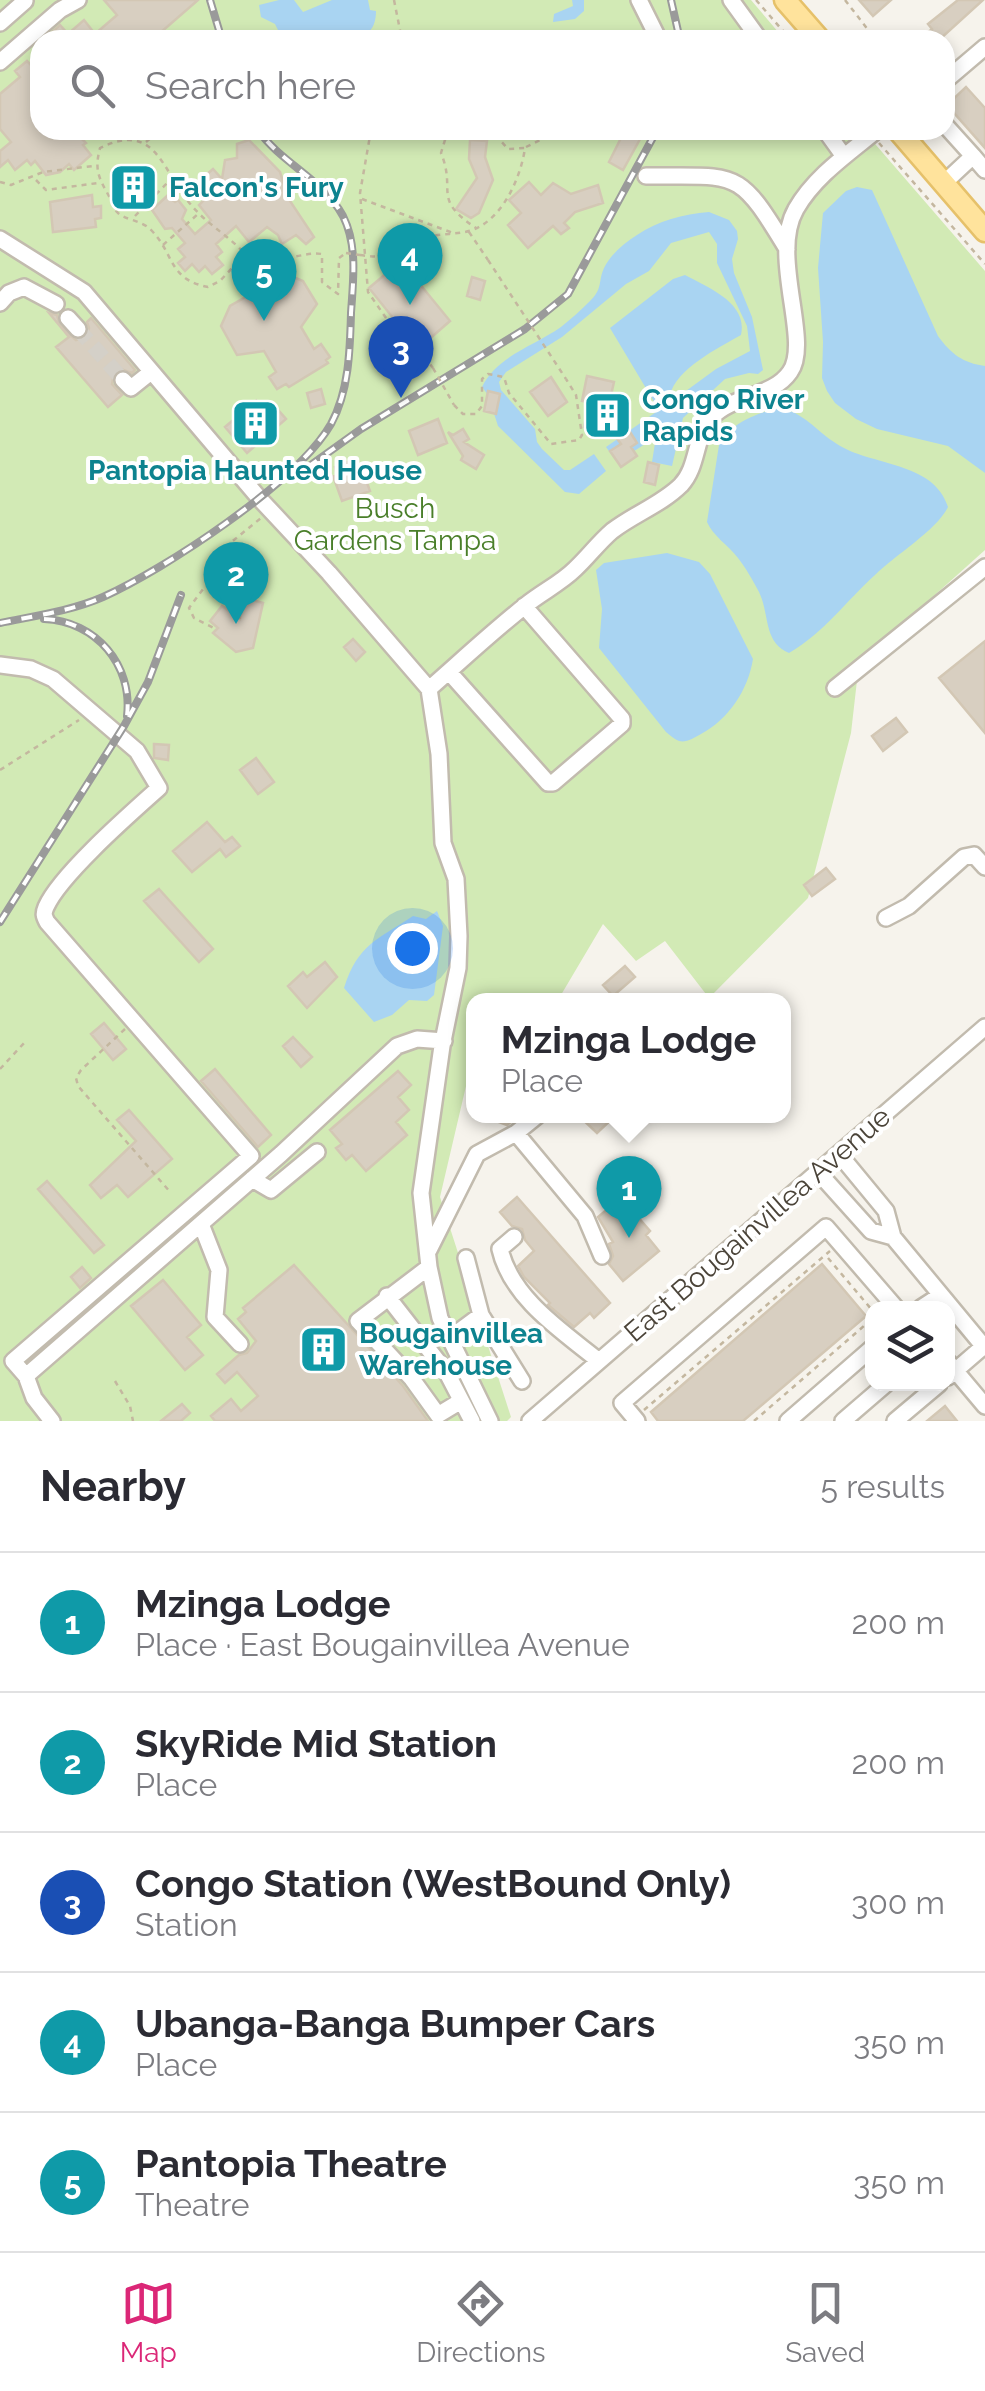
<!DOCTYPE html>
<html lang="en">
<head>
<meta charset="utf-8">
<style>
	:root { --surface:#fff; --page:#f2f2f3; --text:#2b2b33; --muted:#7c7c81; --line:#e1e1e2; --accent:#db2777 }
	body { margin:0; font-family:Raleway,sans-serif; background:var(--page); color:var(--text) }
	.controls { position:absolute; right:30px; bottom:30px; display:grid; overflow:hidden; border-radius:20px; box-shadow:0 5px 15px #0003 }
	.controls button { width:90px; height:90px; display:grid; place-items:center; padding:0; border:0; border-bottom:2px solid var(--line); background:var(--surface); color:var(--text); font:50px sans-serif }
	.you { position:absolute; left:412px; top:948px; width:35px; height:35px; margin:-25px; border:8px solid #fff; border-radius:50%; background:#1a73e8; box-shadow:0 0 0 15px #1a73e833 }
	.badge { display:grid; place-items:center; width:65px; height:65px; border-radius:50%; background:var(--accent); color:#fff; font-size:32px; font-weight:700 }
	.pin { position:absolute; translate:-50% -82px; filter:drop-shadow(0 2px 5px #0008) }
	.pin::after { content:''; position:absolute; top:52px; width:35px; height:30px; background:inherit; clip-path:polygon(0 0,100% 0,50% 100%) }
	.popup { position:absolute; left:466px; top:993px; width:325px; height:130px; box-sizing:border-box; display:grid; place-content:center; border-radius:20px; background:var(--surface); filter:drop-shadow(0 2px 8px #0005); font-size:32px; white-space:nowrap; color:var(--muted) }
	.popup b { font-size:38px; color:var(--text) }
	.popup::after { content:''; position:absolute; left:50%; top:100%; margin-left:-20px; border:20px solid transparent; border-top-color:var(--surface) }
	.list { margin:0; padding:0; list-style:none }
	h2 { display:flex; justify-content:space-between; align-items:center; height:130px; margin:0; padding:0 40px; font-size:42px }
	h2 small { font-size:32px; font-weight:400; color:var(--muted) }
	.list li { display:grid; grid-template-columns:65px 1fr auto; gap:30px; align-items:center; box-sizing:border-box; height:140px; padding:0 40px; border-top:2px solid var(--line) }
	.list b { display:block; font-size:38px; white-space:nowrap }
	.list p { margin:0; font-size:32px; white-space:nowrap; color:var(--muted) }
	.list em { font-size:32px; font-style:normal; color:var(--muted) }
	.icon { flex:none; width:55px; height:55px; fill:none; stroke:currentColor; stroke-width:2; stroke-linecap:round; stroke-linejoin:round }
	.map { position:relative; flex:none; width:985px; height:1421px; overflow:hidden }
	.search { position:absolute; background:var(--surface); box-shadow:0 5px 15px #0003; left:30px; right:30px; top:30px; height:110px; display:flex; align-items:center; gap:25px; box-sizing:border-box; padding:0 35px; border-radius:30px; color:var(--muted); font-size:38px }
	.sheet { height:830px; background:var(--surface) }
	nav { display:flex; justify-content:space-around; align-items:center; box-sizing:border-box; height:140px; border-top:2px solid var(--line); background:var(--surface); font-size:28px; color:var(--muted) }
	nav a { display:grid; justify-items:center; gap:5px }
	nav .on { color:var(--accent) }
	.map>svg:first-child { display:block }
	.green { fill:#d2eab5 }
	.water { fill:#a9d4f2 }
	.building { fill:#d8cfc1; stroke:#d3c7b4; stroke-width:2.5 }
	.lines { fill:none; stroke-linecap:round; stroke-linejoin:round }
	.minor-tunnel { stroke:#d4d0c8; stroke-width:15; stroke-dasharray:15 8; stroke-linecap:butt }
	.minor-casing { stroke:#c2bbae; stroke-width:20 }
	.major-casing { stroke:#e6c16a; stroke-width:25 }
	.path { stroke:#c4b79f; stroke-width:2.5; stroke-dasharray:5 5; stroke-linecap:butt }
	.minor { stroke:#fff; stroke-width:15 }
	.major { stroke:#ffe39c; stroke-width:20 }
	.rail-casing { stroke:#9a9a9a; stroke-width:8 }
	.rail { stroke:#fff; stroke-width:4; stroke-dasharray:11; stroke-linecap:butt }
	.path-bridge { stroke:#c4b79f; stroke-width:2.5; stroke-dasharray:5 5; stroke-linecap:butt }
	.labels { text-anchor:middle; stroke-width:8; stroke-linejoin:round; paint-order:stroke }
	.culture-label { font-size:28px; font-weight:bold; fill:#0d838f; stroke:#fff; text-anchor:start }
	.park-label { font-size:28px; fill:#4a7f2a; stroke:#fff }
	.street-label { font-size:28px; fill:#4b4439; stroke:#fff }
</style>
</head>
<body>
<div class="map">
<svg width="985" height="1421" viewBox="0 0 985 1421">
	<rect width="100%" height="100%" fill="#f6f3ec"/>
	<path class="green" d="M0,0H751L785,40H40V130H863L985,271V550L859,663L851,733L808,898L709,998L665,941L636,961L603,924L558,1000H474V1052L440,1197L511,1417L507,1421H0Z"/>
	<path class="water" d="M279,0H294L303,12L332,0H368L370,10L376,11C376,48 339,38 316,35C304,34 295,40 283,40L275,24L261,17L259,5Z
		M572,0H584V11L575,19L553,22L554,14L573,6Z
		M857,187L872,190L938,336C951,354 963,363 985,366V473L948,446L877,429L856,419L835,403L827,391L822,378L823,342L818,268L823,213L846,191Z
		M709,212L729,220L737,231L738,239L732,259L734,273L752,317L763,370L758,374L749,373L725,379L683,418L672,466L652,462L656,437L617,462L606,447L659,410L610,328L673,279L685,275C709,288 748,303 741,335C718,348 676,369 670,395L675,399L716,369L750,351L747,326L717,263V244L709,232L671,243L649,271L626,284L562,337L506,372L499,382L501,390L535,429L537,442L542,449L564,470H570L594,454L606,471L579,494L565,492L498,426L488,395L482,387C497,356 534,346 561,327C571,319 581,310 590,301C603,289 598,281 604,268C611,254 624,243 637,235C658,221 683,214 709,212Z
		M778,407C805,413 815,430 837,444C870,466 934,461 948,507C937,530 895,555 875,575C845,602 825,632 789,653C763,642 770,615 759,592C753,581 746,568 738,558C728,545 713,536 707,522L719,445C733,421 753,416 778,407Z
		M667,553L699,562L710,574L753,659C748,690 729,719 701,734C694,738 686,743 679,741C674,739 670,735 666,732L599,648L602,609L596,570L604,563Z
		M437,911L443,926L434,995L427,1001L409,1000L392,1015L374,1022L344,988C358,944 377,940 413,916L426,919Z"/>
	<path class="building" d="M104,0H198L152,40H43L60,25L68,34L84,20L95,34L117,15Z
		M859,0H891L873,16Z
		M958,0H983L939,40H919L932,29L928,24Z
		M40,59V130H92L82,139L86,143L83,145L91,155L74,170L69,164L60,172L46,175L35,161L31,165L27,160L15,170L8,160L0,167V151L11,142L0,129V94L20,77L15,71L27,61L32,66Z
		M966,87L985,108V148L947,105Z
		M625,130H645L623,170L609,162Z
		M249,140L280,172L288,198L314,237L306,244L296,235L282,244L278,235L267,227L249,242L236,226L216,244L222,252L216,257L223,265L212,274L205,266L199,272L192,264L185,271L178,263L185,257L178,249L185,243L172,228L165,229L152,210L167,196L175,202L178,200L186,210L182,219L195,234L211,220L199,205L205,199L199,192L206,187L200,180L213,169L222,179L225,160L237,158V144Z
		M470,140L487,141L485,157L493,180L479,213L471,218L456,209L477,178L469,159Z
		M529,182L541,195L553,183L571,194L598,185L603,203L575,212L564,223L569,228L561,234L553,226L528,248L508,225L521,213L509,200Z
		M92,195L93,207L101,206V218L95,219L96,227L53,232L50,202Z
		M401,261L450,321L418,349L369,288Z
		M286,274L303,281L317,304L301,327L314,349L321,344L330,357L326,360L328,363L289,387L286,384L277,389L269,377L276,372L264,351L237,355L221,326L230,306Z
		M472,277L485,281L480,300L467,296Z
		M49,313L57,315L60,326L76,340L86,337L89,328L87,322L91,318L135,370L132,373L121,369L114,373L112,384L122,395L108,407L56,347L69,337Z
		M587,376L614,382L609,404L628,408L625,424L637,443L631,447L637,456L621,467L610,451L621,444L613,433L584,427L589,402L582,401Z
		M551,377L567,402L548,416L530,392Z
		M321,389L325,404L311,408L307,393Z
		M488,391L500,394L496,414L484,411Z
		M256,401L258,407L272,403L286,419L247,453L225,427Z
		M438,419L447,443L418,455L409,431Z
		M463,429L469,439L464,442L484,455L476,469L461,460L463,456L448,432L453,435Z
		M353,460L355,468L361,466L370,491L342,501L333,476L337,475L335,467Z
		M648,462L659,465L655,485L644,482Z
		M245,598L263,603L253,648L236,652L213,633L218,628L210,621L222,606L240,619Z
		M353,639L365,652L356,661L344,647Z
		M985,641V733L939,678Z
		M896,718L907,732L883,751L872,736Z
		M154,744L169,745L168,760L154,758Z
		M256,758L274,782L258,794L240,770Z
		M207,822L225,842L232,837L240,846L226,857L220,849L192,872L173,851Z
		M826,868L835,879L812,896L804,885Z
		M159,889L213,949L199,962L144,901Z
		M325,962L337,977L307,1008L288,986L303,972L307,977Z
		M625,966L635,977L613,996L603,985Z
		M104,1023L126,1049L113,1060L91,1034Z
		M293,1037L312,1057L301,1067L283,1046Z
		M215,1069L271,1135L258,1147L201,1081Z
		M398,1071L411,1085L398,1097L409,1110L396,1122L407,1135L366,1171L352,1155L346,1160L336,1148L342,1144L330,1130Z
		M129,1110L172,1159L128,1197L117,1185L101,1198L90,1185L136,1141L117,1120Z
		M483,1116H520L507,1125Z
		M579,1116H615L597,1133Z
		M47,1181L104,1245L94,1253L38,1189Z
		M517,1197L610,1303L594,1318L590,1313L574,1327L548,1305L550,1303L524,1277L518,1266L534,1251L525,1240L522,1229L512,1226L500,1212Z
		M616,1202L632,1221L637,1216L650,1231L646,1235L659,1251L623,1281L609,1264L613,1256L609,1244L613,1242L598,1217Z
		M822,1264L866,1316L743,1421H658L651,1412Z
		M294,1265L403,1386L428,1421H215L211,1416L231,1399L241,1411L258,1396L237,1372L225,1383L217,1374L239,1355L247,1353L256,1341L238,1319L246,1312L243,1308Z
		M82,1267L91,1278L80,1288L71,1277Z
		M163,1280L201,1325L187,1337L203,1355L185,1370L131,1306Z
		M182,1404L190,1413L181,1421H161Z
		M945,1406L957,1421H927Z"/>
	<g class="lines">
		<path class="minor-tunnel" d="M78,329L123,380"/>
		<defs>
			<path id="minor" d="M639,0L659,40
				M731,0L760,40
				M0,23L25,1
				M0,62L60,10L78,0
				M945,81L985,47
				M945,125L973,156
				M825,130L843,155
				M646,176C738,177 737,166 787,249
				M944,183L973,156L985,170
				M0,239L84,292L259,498L329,573L429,689L439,754L443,843L456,879L459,936L458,968L442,1046L421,1193L429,1267L440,1318L490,1421
				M0,303L9,293L24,287L56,304
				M68,318L78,329
				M123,380L131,388L151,372
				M0,665L31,669L53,679L137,751L159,788C131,813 60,875 46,907C43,914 44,916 47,922L251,1156L13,1361L26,1376
				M449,672L548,783H553L622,724V719L524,606
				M835,688L985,567
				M429,689C461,661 493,631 526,605C542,592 561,583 575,569C588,557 598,543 612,531C634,514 662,504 681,485C699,466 694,436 712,417C733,395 773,397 790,372C812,341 769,256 796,209C815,176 848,154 877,130
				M886,918L909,906L964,857L974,855L985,867
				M516,1133L537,1116
				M839,1154L886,1211L893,1237L985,1348
				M818,1172L871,1231L893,1237
				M252,1179L271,1190L317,1152
				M201,1224L219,1270L215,1317L240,1344
				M514,1237L500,1249C511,1298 562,1331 599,1361
				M429,1250L477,1154L516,1133L585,1216L602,1256
				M466,1258L481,1315
				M429,1267L358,1321L412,1379L438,1415L461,1401
				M387,1296L447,1373L472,1421
				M921,1308L941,1295
				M450,1338L481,1315L522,1381
				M948,1362L985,1406
				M948,1377L984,1346
				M52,1421L34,1398L26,1376L281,1154L397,1046L417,1039L444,1041
				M530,1421L985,1027
				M637,1421L622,1403L826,1227L896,1308
				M788,1421L872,1348
				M843,1421L886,1384
				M895,1421L939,1384"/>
			<path id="major" d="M785,0L820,40
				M898,130L985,231"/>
		</defs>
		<use href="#minor" class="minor-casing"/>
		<use href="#major" class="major-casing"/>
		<path class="path" d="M394,0L402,40
			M756,0L791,40
			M845,0L876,40
			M371,130L360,193L368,292L402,341L427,360L433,368
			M448,130L441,153C457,192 431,198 476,228
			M146,142L160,130
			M879,143L985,264
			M526,147L560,130
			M36,180L46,190L98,183
			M0,182L11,185L43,172L93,166
			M362,199L453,233
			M135,216L171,179
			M469,232L488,260
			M163,245L198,214
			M245,254L220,281L208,287C167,279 175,253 150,229C141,220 124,220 117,212C113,208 112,202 110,198C99,178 94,171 100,148C157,120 162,172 192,206C207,224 229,236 245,254C260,253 274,257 288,257C300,257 309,252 322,254V282L338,294L339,258L346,253
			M360,255C402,261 391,250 425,238C442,232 463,236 479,227C505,213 521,176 525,148L508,149L491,130
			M454,405L463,414H476L482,406V379L488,374L504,377L509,393L551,444L579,440L582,435L576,395L566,379
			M212,586L203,589L189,608L194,618L216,629
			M240,619C235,604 231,587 213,585L209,569L229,544L261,518
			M0,770L79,720
			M125,1029L81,1070L76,1078L78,1086L171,1193
			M0,1069L25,1042
			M828,1258L872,1310
			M115,1381L130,1406L133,1421
			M644,1410L830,1251
			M754,1421L872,1319"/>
		<use href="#minor" class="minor"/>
		<use href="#major" class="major"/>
		<defs>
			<path id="rail" d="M210,0L222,40
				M671,0L680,40
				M308,467L361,429L525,329L568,294L657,130
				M44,619C96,621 133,665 127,716
				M0,623C34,616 71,611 103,597C165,569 297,483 331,424C349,391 350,350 351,313C353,281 358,246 343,216C323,179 281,163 258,130
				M0,922L124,726L148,682L181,595"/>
		</defs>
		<use href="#rail" class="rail-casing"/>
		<use href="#rail" class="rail"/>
		<path class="path-bridge" d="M346,253L360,255
			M488,260L566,379
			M433,368L454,405"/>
	</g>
	<defs>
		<symbol id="building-square" viewBox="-11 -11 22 22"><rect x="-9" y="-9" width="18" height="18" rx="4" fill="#0f9aa8" stroke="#fff"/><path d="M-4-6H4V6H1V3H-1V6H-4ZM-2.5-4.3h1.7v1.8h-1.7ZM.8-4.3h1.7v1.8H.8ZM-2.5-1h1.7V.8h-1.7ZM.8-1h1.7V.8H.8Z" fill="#fff"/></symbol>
	</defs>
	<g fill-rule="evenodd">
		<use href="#building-square" x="106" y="160" width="55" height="55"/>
		<use href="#building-square" x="580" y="388" width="55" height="55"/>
		<use href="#building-square" x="228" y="396" width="55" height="55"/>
		<use href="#building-square" x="296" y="1322" width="55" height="55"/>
	</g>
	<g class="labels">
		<g class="culture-label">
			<text x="169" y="197">Falcon's Fury</text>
			<text x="642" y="409">Congo River<tspan x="642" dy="32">Rapids</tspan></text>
			<text x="255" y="480" text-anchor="middle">Pantopia Haunted House</text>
			<text x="359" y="1343">Bougainvillea<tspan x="359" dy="32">Warehouse</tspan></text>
		</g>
		<g class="park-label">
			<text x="395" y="518">Busch<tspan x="395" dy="32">Gardens Tampa</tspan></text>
		</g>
		<g class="street-label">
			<text transform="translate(757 1224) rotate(-41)" y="10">East Bougainvillea Avenue</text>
		</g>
	</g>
</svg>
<div class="controls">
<button><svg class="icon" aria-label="layers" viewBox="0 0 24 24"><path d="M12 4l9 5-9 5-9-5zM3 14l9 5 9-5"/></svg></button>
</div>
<div class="you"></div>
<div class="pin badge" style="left:629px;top:1238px;background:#0f9aa8">1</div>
<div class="popup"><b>Mzinga Lodge</b>Place</div>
<div class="pin badge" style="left:236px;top:624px;background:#0f9aa8">2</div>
<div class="pin badge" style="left:401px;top:398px;background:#1a4fb4">3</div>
<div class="pin badge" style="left:410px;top:305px;background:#0f9aa8">4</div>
<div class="pin badge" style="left:264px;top:321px;background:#0f9aa8">5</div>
<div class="search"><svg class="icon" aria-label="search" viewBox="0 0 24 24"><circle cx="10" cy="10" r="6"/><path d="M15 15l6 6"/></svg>Search here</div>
</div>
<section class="sheet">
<h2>Nearby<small>5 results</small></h2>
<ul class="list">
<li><span class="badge" style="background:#0f9aa8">1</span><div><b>Mzinga Lodge</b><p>Place · East Bougainvillea Avenue</p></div><em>200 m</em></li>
<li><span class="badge" style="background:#0f9aa8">2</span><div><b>SkyRide Mid Station</b><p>Place</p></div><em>200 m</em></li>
<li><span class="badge" style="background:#1a4fb4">3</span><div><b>Congo Station (WestBound Only)</b><p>Station</p></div><em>300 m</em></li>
<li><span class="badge" style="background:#0f9aa8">4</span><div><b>Ubanga-Banga Bumper Cars</b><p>Place</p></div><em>350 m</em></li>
<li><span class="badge" style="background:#0f9aa8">5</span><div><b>Pantopia Theatre</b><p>Theatre</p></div><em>350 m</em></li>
</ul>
</section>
<nav>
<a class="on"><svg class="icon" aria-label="map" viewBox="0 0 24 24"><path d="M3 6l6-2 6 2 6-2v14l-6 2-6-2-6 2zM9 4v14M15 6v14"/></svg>Map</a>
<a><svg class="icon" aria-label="directions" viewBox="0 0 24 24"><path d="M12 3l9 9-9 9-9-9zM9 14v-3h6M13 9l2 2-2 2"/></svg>Directions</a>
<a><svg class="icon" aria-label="saved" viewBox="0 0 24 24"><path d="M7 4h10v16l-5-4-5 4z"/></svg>Saved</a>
</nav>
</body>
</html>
